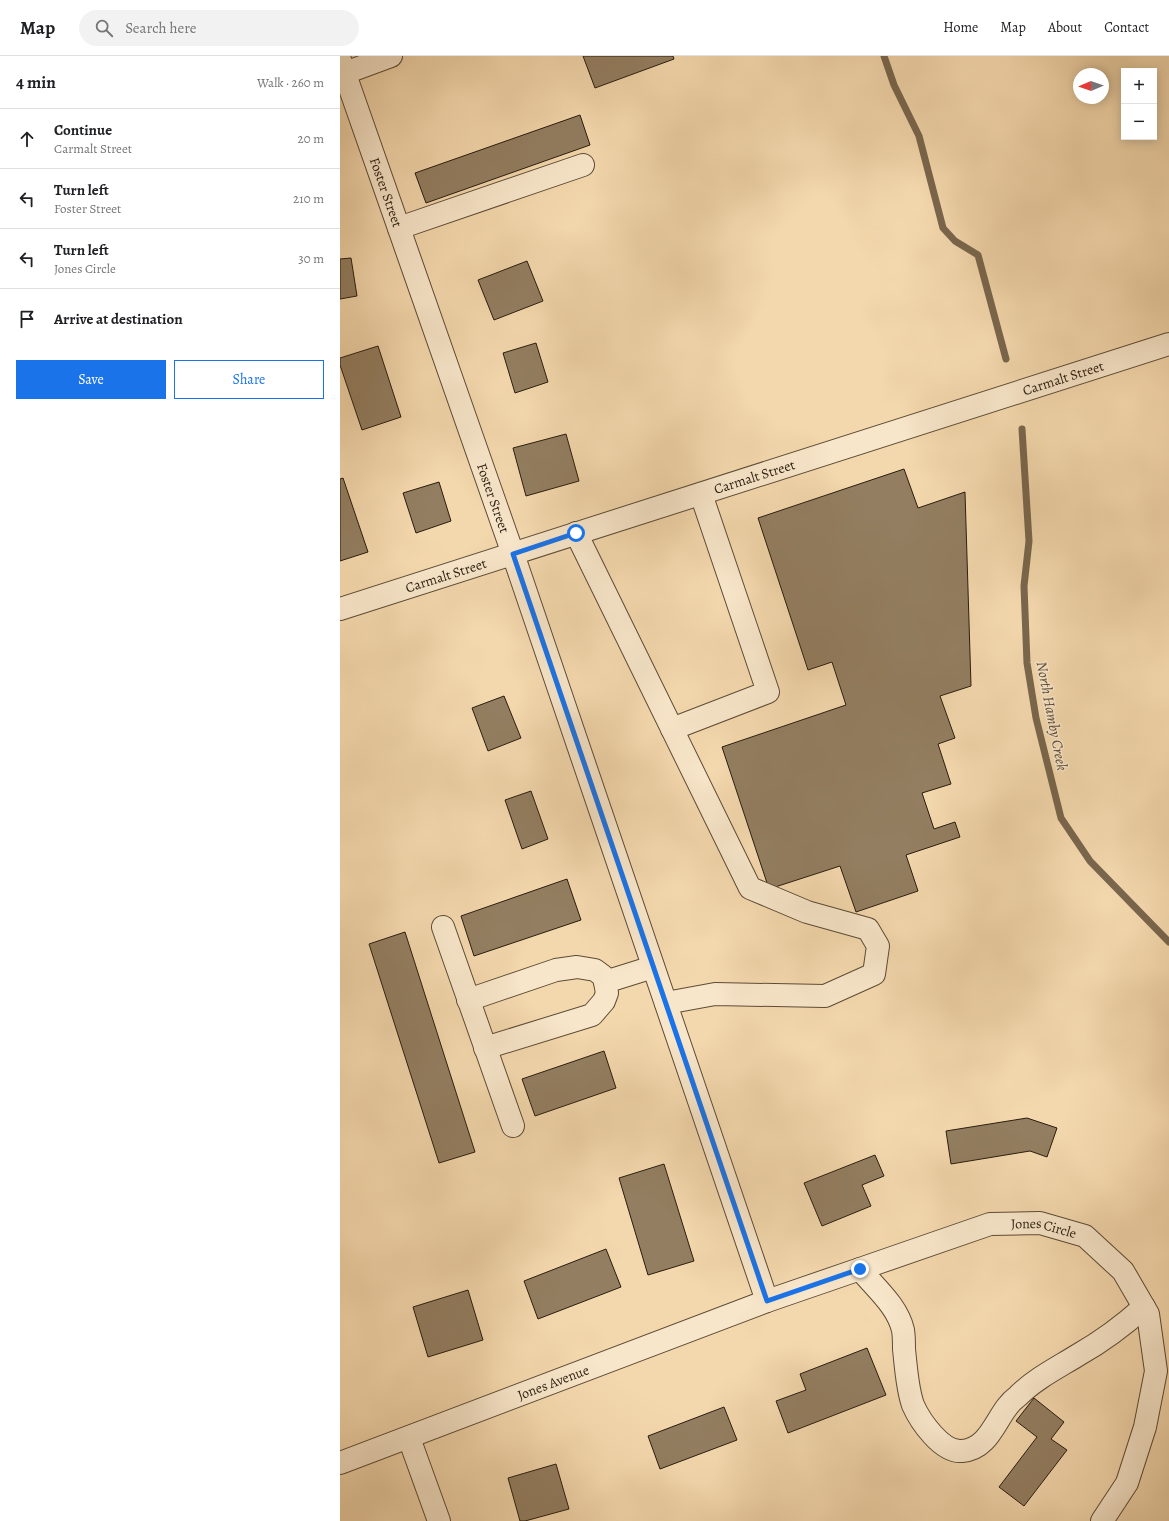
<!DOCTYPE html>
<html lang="en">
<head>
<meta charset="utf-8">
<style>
	:root { --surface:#fff; --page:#f2f2f2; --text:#202124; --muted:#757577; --line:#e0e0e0; --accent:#1a73e8 }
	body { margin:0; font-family:Alegreya,serif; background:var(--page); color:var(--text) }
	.controls { position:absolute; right:12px; top:12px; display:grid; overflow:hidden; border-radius:0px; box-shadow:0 2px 10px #0003 }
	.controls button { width:36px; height:36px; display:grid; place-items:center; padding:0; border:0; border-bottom:1px solid var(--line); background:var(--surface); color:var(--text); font:20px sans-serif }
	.compass { position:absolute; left:733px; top:12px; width:36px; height:36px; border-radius:50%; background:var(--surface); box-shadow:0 2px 10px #0003; rotate:268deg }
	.stop { position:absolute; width:12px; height:12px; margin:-9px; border:3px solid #1a73e8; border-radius:50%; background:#fff }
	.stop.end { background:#1a73e8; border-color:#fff; box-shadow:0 1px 4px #0008 }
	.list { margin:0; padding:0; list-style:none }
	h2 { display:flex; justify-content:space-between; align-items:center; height:52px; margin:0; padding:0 16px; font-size:17px }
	h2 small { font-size:13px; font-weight:400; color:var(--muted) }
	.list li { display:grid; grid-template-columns:26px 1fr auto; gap:12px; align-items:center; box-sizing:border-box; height:60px; padding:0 16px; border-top:1px solid var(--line) }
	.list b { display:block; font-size:15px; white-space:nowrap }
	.list p { margin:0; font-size:13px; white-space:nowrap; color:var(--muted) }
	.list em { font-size:13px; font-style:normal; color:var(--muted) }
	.actions { display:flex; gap:8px; padding:12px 16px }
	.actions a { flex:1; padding:9px 0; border:1px solid var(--accent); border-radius:0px; text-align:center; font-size:14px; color:var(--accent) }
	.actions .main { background:var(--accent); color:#fff }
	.icon { flex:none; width:22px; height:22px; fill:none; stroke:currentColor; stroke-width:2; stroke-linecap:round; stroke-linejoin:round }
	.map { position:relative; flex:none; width:829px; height:1465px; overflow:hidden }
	header { display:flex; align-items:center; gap:24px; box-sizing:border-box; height:56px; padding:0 20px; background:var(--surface); border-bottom:1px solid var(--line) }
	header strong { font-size:19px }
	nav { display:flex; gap:22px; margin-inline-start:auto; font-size:14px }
	.search { width:280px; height:36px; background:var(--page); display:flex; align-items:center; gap:10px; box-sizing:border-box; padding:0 14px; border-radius:22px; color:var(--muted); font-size:15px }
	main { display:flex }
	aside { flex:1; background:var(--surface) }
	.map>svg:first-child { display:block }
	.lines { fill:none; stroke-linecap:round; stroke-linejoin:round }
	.stream { stroke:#79664d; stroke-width:7 }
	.building { fill:#937e61; stroke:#291c0f }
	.minor-casing { stroke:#5c4b36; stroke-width:24 }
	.minor { stroke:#f8e6ca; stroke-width:22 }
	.route { stroke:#1a73e8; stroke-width:5 }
	.labels { text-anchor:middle; stroke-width:3; stroke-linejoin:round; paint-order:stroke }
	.street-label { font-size:14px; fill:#291c0f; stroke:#f8e6ca }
	.water-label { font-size:15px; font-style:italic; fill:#5f4e39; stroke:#f8e6ca }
</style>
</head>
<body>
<header>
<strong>Map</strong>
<div class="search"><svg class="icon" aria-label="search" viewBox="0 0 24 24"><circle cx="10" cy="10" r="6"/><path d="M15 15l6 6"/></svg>Search here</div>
<nav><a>Home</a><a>Map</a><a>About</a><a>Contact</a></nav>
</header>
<main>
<aside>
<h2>4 min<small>Walk · 260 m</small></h2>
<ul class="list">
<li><svg class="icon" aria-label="ahead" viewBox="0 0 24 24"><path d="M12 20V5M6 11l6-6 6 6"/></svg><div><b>Continue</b><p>Carmalt Street</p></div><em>20 m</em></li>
<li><svg class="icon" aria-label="left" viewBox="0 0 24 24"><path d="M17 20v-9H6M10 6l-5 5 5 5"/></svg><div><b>Turn left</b><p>Foster Street</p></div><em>210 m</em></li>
<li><svg class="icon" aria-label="left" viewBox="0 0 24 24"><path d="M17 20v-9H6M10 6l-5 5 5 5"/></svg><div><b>Turn left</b><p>Jones Circle</p></div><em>30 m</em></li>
<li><svg class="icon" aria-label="arrive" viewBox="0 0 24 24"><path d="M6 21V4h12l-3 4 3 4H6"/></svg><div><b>Arrive at destination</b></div></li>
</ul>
<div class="actions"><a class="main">Save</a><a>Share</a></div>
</aside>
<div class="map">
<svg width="829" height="1465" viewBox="0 0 829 1465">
	<rect width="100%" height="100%" fill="#f4d8ad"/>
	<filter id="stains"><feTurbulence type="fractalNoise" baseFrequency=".005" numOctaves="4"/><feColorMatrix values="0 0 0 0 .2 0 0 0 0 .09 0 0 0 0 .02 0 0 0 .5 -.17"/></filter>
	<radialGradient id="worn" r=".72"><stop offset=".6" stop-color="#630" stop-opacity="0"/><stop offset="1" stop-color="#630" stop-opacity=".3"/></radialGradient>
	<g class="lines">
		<path class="stream" d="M544,0L554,29L579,80L603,172L615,185L638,199L666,303
			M682,373L689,485L684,530L687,607L696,662L721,762L750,805L829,886"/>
	</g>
	<path class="building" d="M243,0H333L334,3L255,32Z
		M240,59L250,89L86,147L75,117Z
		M11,202L17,240L0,243V203Z
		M187,205L203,245L154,264L138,224Z
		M196,287L208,326L175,337L163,297Z
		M38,290L61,361L22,374L0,309V302Z
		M226,378L239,425L186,440L173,392Z
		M564,413L578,452L625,436L631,630L600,640L615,682L598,688L611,728L582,737L594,773L615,766L620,781L566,799L578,835L516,856L500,810L429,833L382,691L506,649L492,606L468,614L418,462Z
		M3,422L28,496L0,505V423Z
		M99,426L111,465L76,477L63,437Z
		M164,640L181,682L148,695L132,652Z
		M191,735L208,783L182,793L165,744Z
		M227,823L241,864L134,900L121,860Z
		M65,876L135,1096L99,1107L29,888Z
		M264,995L276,1032L195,1060L182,1023Z
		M687,1062L717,1072L707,1101L690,1095L611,1108L606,1075Z
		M535,1099L544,1120L522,1129L531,1150L482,1170L464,1127Z
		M324,1108L354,1205L308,1219L279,1122Z
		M266,1193L281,1231L198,1263L184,1225Z
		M128,1234L143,1284L88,1301L73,1251Z
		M527,1292L546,1339L448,1377L436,1345L466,1334L460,1318Z
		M694,1342L724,1366L711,1383L727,1394L684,1450L659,1431L697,1381L676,1365Z
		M384,1351L397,1384L320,1413L308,1380Z
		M216,1408L229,1453L185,1465H180L168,1422Z"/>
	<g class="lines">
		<defs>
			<g id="minor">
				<path id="s1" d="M0,4L173,498L427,1245"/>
				<path d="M5,17L51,0"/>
				<path d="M59,172L243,109"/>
				<path d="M236,477L410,832L467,856L528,873L538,890L534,918L485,940L375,938L326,947"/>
				<path id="s2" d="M0,553L829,288"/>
				<path d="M332,673L428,636L361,438"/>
				<path d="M103,871L173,1070"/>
				<path d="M265,926L313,911"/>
				<path d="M128,944L216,914L237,911L255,914L263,920L265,926L267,937L264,945L252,959L145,992"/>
				<path d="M520,1213C535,1232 557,1249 563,1274C564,1280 564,1287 564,1293C566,1311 567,1332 573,1349C580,1365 602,1397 622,1395C647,1393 654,1368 667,1351C670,1347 674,1343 678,1340C695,1323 717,1312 738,1299C761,1286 784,1269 804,1251"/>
				<path d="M69,1382L99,1465"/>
				<path id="s3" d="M0,1407L427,1245L520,1213L650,1168L700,1167L745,1180L783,1215L808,1258L816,1315L805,1371L787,1427L762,1465"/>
			</g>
		</defs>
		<use href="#minor" class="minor-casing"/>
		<use href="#minor" class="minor"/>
	</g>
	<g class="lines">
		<path class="route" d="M236,477L173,498L427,1245L520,1213"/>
	</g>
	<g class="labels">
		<g class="street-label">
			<text dy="5" stroke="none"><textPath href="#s1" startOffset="140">Foster Street</textPath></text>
			<text dy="5" stroke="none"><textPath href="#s2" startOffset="759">Carmalt Street</textPath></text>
			<text dy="5" stroke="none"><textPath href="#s2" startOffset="435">Carmalt Street</textPath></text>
			<text dy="5" stroke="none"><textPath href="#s1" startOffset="464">Foster Street</textPath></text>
			<text dy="5" stroke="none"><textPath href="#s2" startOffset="111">Carmalt Street</textPath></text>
			<text dy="5" stroke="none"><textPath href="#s3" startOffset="747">Jones Circle</textPath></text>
			<text dy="5" stroke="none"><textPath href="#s3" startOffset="228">Jones Avenue</textPath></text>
		</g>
		<g class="water-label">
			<text transform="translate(712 660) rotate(79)" y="5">North Hamby Creek</text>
		</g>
	</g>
	<rect width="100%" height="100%" filter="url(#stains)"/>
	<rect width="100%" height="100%" fill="url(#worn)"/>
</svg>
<div class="controls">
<button>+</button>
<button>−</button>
</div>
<svg class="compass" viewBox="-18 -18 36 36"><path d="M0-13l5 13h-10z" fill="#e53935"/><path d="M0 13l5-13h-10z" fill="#757577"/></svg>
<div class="stop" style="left:236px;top:477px"></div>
<div class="stop end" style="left:520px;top:1213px"></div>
</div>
</main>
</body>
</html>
